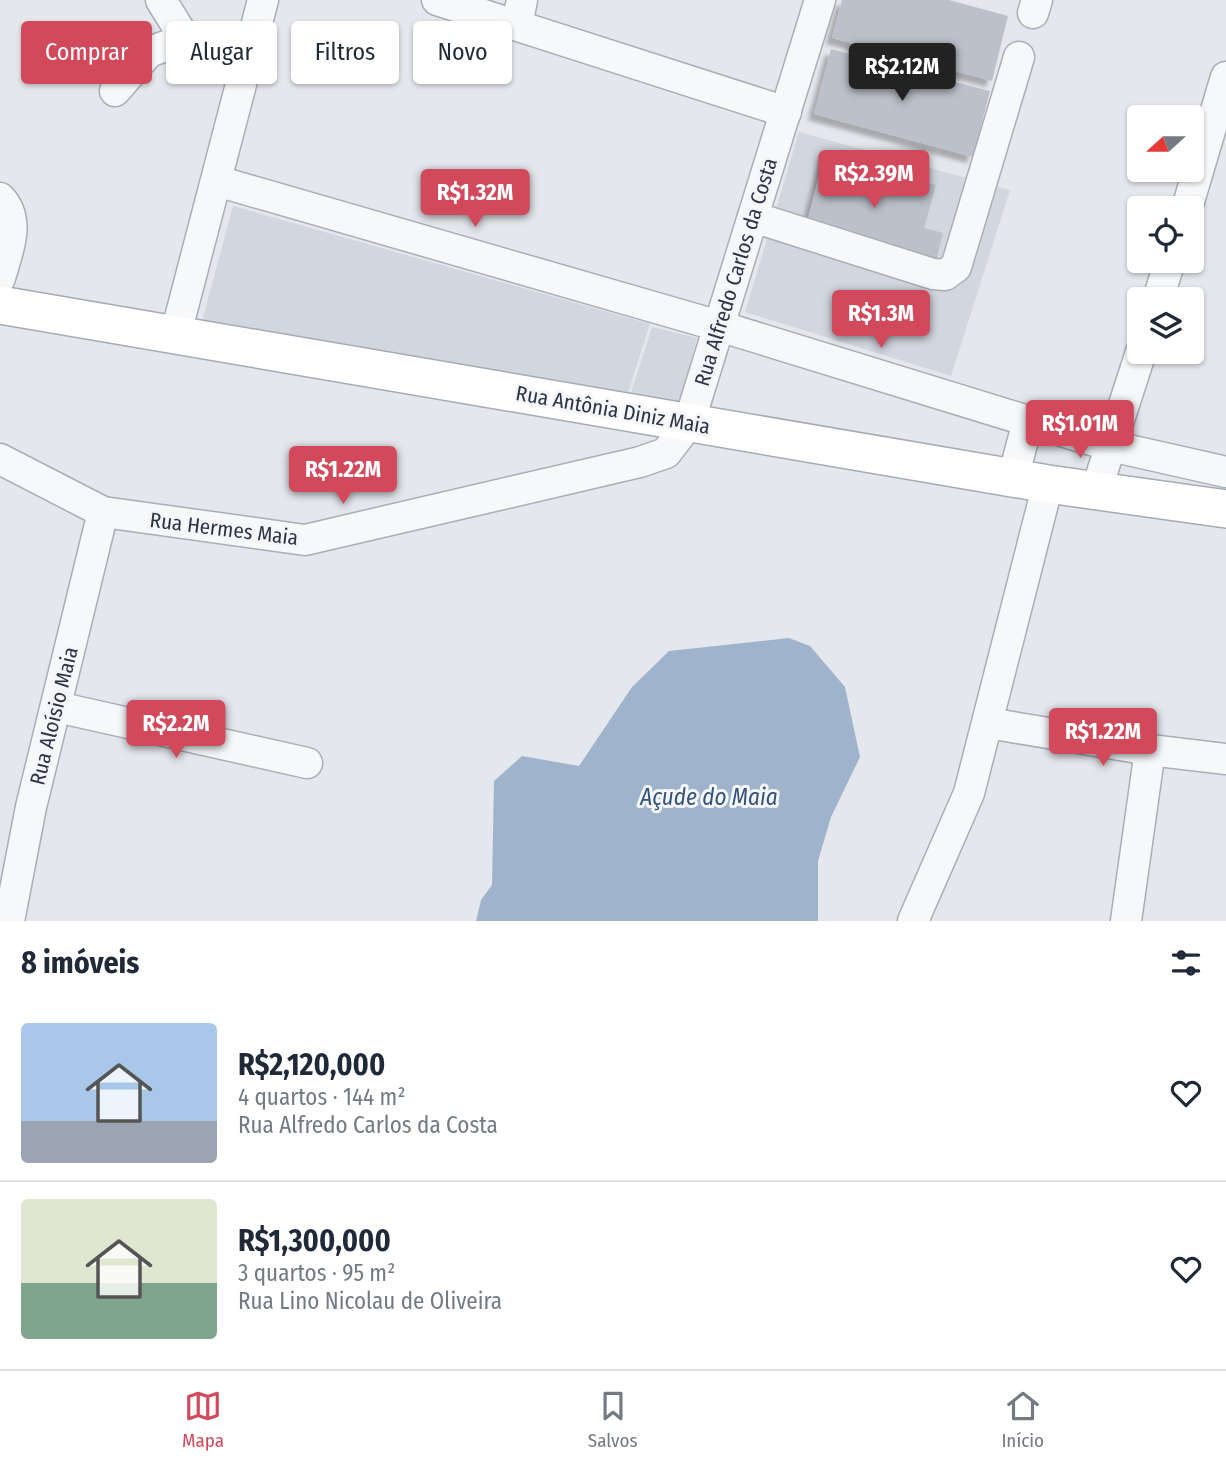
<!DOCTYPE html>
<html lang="pt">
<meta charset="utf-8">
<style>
:root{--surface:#fff;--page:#f2f2f3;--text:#1f2937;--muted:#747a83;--line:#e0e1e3;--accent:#d1495b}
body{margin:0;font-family:"Fira Sans Condensed",sans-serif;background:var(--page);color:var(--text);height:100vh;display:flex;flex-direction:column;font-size:26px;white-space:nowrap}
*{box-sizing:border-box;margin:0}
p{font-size:23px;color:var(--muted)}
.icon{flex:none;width:38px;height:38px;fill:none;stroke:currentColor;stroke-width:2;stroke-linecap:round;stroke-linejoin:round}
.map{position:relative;height:921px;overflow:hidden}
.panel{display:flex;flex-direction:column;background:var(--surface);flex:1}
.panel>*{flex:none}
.hud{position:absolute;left:21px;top:21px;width:700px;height:63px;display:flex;gap:14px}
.needle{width:46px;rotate:249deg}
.controls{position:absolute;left:1127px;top:105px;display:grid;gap:14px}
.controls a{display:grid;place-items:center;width:77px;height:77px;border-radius:7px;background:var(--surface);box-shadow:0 2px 5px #0004;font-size:35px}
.price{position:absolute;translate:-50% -60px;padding:0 16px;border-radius:7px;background:var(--accent);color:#fff;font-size:23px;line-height:46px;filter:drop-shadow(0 2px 4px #0008)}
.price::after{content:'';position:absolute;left:50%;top:42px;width:21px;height:16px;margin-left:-10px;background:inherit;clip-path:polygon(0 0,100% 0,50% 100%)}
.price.active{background:#222;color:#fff}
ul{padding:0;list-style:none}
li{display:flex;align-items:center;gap:21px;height:175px;padding:0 21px}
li+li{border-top:2px solid var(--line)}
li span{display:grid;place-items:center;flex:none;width:196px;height:140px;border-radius:7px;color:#555}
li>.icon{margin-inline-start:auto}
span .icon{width:84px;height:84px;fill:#fffc;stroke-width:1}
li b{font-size:30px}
h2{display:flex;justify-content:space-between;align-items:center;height:84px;padding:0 21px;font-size:30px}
.chip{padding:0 24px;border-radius:7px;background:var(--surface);box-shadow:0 2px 5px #0004;font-size:24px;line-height:63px}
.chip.active{background:var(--accent);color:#fff}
.tabs{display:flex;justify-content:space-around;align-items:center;height:98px;border-top:2px solid var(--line);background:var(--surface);font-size:19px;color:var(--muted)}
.tabs a{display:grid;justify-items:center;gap:4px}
.tabs .active{color:var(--accent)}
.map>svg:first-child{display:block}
.built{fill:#d2d6de}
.water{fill:#9fb4cc}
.building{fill:#bbc0ca;filter:url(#shadow)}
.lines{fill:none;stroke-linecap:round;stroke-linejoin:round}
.minor-casing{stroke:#a9aeb7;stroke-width:33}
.major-casing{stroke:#a3abb8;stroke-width:40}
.minor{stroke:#f7f8fa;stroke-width:30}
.major{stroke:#fff;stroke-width:37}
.labels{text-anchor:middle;stroke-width:6;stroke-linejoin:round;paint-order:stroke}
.street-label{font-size:21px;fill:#2b3445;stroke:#f4f6f9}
.water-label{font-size:23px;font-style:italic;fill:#34527a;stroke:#f4f6f9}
</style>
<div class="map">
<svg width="1226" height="921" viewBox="0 0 1226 921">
<defs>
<filter id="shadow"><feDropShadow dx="-6" dy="6" stdDeviation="2" flood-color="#0004"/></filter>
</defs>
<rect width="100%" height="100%" fill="#e4e7ec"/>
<g class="built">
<path d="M799,132l211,58 -59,186 -206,-64z"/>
<path d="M233,206l417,118 -25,78 -428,-62z"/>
<path d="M652,327l45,11 -20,75 -50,-8z"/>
</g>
<path class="water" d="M789,638l21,8 35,41 15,70 -29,60 -13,44v60h-342l5,-21 11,-15 2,-104 28,-25 57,10 53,-79 37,-36z"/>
<g class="building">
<path d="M842,0h107l59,16 -16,65 -160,-43z"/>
<path d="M831,49l159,42 -17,66 -159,-43z"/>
<path d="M825,153l111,32 -12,43 19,5 -8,33 -130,-36z"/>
</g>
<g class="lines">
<g class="minor-casing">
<g id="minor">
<path d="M161,0l24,39 57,38"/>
<path d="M437,0l349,112"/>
<path d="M1033,13l4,-13"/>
<path d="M517,25l5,-25"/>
<path d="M115,91l34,-39 36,-13"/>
<path d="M217,181l502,145 309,95"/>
<path d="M0,198c22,23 7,54 0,80"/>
<path d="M1187,208l39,-131"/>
<path d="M753,217l180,57 12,1 11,-8 63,-210"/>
<path d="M1158,299l12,-38"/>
<path d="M175,337l88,-337"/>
<path d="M0,459l103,53 202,28 335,-78 26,-9 23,-30 131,-423"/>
<path d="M1013,478l15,-57 83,25 115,26"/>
<path d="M1096,491l45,-139"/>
<path d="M57,707l250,56"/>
<path d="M988,723l162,27 76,9"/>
<path d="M9,921l22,-114 72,-295"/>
<path d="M913,921l56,-128 79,-309"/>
<path d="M1126,921l24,-171"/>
</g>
</g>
<g class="major-casing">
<path id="major" d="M0,305l1048,179 178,25"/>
</g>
<use href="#minor" class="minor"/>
<use href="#major" class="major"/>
</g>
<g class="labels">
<g class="street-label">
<text transform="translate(736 272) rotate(-73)" y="7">Rua Alfredo Carlos da Costa</text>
<text transform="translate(613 410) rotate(10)" y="7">Rua Antônia Diniz Maia</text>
<text transform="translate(224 529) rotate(7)" y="7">Rua Hermes Maia</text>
<text transform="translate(54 716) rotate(-76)" y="7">Rua Aloísio Maia</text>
</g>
<g class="water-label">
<text x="709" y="805">Açude do Maia</text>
</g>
</g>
</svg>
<div class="controls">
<a><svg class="needle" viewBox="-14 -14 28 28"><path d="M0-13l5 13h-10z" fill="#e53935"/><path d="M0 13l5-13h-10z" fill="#747a83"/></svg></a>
<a><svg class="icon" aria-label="locate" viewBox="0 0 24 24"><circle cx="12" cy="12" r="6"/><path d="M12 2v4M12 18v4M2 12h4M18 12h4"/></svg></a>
<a><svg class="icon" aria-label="layers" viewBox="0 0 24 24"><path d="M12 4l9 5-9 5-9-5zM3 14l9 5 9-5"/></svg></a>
</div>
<b class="price active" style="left:902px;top:103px">R$2.12M</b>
<b class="price" style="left:874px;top:210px">R$2.39M</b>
<b class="price" style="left:475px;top:229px">R$1.32M</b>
<b class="price" style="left:881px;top:350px">R$1.3M</b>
<b class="price" style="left:1080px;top:460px">R$1.01M</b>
<b class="price" style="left:343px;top:506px">R$1.22M</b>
<b class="price" style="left:176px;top:760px">R$2.2M</b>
<b class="price" style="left:1103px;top:768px">R$1.22M</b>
<div class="hud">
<a class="chip active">Comprar</a>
<a class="chip">Alugar</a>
<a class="chip">Filtros</a>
<a class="chip">Novo</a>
</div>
</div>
<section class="panel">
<h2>8 imóveis<svg class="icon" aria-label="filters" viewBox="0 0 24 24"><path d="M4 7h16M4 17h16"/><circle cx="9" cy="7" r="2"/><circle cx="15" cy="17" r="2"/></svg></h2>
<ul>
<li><span style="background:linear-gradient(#a9c7e8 70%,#9aa5b1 0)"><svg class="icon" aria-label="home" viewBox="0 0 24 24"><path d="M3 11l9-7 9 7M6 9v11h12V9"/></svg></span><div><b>R$2,120,000</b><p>4 quartos · 144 m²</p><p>Rua Alfredo Carlos da Costa</p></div><svg class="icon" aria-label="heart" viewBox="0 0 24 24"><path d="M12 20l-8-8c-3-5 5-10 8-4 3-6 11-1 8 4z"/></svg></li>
<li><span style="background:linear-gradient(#dfe7d0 60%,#7fa58c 0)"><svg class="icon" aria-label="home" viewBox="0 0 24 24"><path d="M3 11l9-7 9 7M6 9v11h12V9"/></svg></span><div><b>R$1,300,000</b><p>3 quartos · 95 m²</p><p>Rua Lino Nicolau de Oliveira</p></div><svg class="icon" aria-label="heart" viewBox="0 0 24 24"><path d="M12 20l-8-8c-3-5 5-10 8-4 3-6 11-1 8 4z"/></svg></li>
</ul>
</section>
<nav class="tabs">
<a class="active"><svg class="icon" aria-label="map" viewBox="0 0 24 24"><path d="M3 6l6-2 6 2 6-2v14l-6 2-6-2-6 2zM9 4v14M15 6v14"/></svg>Mapa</a>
<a><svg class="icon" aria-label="saved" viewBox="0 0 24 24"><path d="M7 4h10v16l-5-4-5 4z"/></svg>Salvos</a>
<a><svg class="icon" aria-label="home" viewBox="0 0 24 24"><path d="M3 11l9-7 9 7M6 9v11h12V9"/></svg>Início</a>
</nav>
